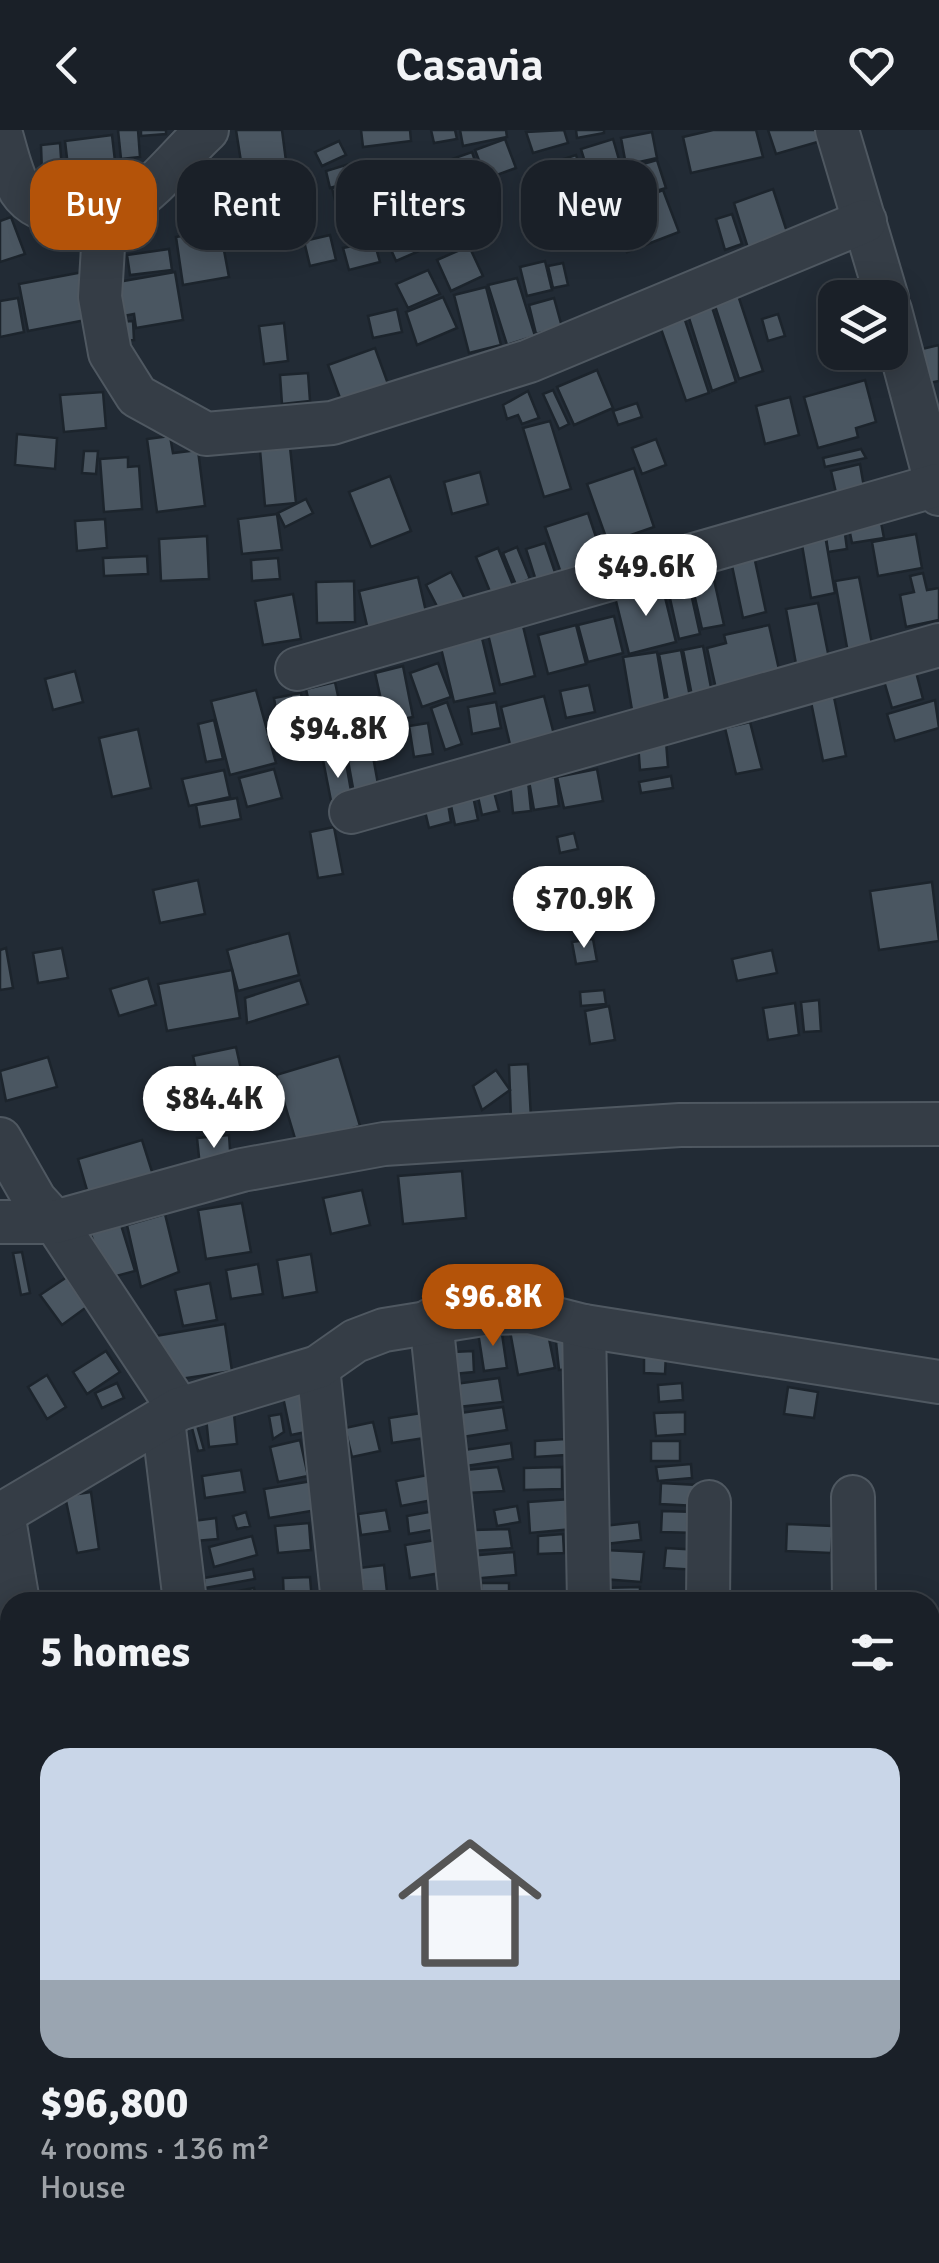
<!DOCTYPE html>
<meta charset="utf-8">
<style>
:root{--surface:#1a2028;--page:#232830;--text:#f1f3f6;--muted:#9fa3a8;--line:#383e45;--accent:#b45309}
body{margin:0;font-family:Signika,sans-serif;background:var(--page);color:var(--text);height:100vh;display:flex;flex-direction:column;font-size:38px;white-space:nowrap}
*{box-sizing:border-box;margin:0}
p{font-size:32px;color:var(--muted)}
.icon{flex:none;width:55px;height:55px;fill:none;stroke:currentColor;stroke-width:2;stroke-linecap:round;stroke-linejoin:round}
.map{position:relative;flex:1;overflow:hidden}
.panel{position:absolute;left:0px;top:1462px;width:940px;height:672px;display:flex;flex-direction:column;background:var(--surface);border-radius:30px 30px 0 0;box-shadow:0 5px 25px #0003,0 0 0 2px var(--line)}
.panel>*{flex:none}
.hud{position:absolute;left:30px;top:30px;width:880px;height:90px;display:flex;gap:20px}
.fabs{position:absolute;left:818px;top:150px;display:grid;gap:20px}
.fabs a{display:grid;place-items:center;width:90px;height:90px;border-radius:20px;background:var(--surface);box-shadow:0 5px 25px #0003,0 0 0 2px var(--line);font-size:50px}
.price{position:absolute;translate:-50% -85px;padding:0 22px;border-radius:35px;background:#fff;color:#222;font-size:32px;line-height:65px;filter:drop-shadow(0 2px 5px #0008)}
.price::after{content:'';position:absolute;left:50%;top:60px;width:30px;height:22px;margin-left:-15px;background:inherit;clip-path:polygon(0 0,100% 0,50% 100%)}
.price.selected{background:var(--accent);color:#fff}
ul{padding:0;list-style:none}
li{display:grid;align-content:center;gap:20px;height:530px;padding:0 40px}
li span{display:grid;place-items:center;height:310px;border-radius:30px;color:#555}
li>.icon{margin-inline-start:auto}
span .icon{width:180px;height:180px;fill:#fffc;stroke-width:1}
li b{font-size:42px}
h2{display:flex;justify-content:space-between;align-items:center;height:120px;padding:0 40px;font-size:42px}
.tag{padding:0 35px;border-radius:30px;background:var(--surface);box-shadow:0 5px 25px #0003,0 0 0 2px var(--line);font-size:35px;line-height:90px}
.tag.selected{background:var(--accent);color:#fff}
header{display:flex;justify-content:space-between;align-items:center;height:130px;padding:0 40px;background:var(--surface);font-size:45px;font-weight:600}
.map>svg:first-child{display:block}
.building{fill:#4a5661;stroke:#1c242c;stroke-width:2.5}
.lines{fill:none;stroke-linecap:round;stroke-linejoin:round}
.minor-casing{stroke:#4f5861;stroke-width:46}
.minor{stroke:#353d46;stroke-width:42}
</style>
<header><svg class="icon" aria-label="back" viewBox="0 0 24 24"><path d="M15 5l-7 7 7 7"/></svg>Casavia<svg class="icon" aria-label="heart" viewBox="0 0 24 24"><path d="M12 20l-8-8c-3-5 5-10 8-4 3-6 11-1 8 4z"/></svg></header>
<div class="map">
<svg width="939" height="2133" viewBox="0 0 939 2133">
<rect width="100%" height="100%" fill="#222b35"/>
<g class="building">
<path d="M118,0h20l2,27 -19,2z"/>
<path d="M141,0h25v4l-25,2z"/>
<path d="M236,0h46l4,31 -44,7z"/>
<path d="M361,0h49l1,11 -48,6z"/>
<path d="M431,0h24l2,9 -23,4z"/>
<path d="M460,0h46l1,7 -44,9z"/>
<path d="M564,0l4,13 -35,10 -7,-21z"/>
<path d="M576,0h28v3l-27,5z"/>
<path d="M713,0h43l7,27 -72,16 -8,-36z"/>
<path d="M768,0h49l4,11 -45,13z"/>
<path d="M652,2l5,26 -31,7 -5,-27z"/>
<path d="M112,5l5,43 -47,6 -5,-43z"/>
<path d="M505,9l11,29 -30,11 -11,-29z"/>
<path d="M613,9l9,31 35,-10 9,28 -67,20 -18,-59z"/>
<path d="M339,11l7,14 -24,11 -7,-14z"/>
<path d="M60,13l2,29 -20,1 -1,-28z"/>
<path d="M472,22l13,38 -8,3 4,12 -35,12 -17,-50z"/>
<path d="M576,25l16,52 -43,13 -17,-51z"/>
<path d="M349,34l5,17 -24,7 -4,-17z"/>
<path d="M272,48l4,30 -36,5 -4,-29z"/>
<path d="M361,51l6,23 -29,8 -6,-24z"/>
<path d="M773,59l15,46 -40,13 -14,-45z"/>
<path d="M663,60l16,42 -52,20 -15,-42z"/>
<path d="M370,80l6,26 -30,7 -6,-26z"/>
<path d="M420,81l15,33 -39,17 -14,-32z"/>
<path d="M732,84l10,30 -17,6 -9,-31z"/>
<path d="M308,86l3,20 -37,7 -5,-20z"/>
<path d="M11,87l14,37 -25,8v-41z"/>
<path d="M220,99l9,48 -46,8 -7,-48z"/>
<path d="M330,105l6,25 -26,6 -6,-25z"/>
<path d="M374,111l6,21 -31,8 -6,-22z"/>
<path d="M469,116l14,30 -32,15 -14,-31z"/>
<path d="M169,119l3,21 -42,5 -3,-20z"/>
<path d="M545,131l7,29 -25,6 -7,-29z"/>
<path d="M563,133l5,22 -15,3 -5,-22z"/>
<path d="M428,140l12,24 -32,14 -12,-24z"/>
<path d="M83,142l8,47 -63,12 -9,-47z"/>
<path d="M175,142l8,48 -47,8 -2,-14 -16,3 -6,-34z"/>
<path d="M517,148l18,58 -28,9 -19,-60z"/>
<path d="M486,157l15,58 -32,8 -15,-58z"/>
<path d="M842,162l2,6h-9l-3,22 -6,-22z"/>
<path d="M738,165l25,76 -24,8 -25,-76z"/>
<path d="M443,167l14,31 -40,17 -11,-33z"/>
<path d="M18,168l6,34 -24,5v-36z"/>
<path d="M554,168l8,29 -26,7 -7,-29z"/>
<path d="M712,177l24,75 -24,9 -24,-76z"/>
<path d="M397,179l5,23 -29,6 -5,-22z"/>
<path d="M778,184l7,22 -17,5 -6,-22z"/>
<path d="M684,187l25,76 -23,8 -26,-75z"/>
<path d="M133,191l1,19 -15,1 -1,-19z"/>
<path d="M284,193l4,38 -24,3 -5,-38z"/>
<path d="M939,215v36l-10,2 -7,-34z"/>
<path d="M375,218l16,44 -47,17 -16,-44z"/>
<path d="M597,240l16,38 -39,17 -17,-38z"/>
<path d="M308,243l2,28 -28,3 -2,-29z"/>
<path d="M865,250l11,42 -20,6 2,9 -40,11 -14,-51z"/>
<path d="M553,260l16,34 -10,5 -16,-35z"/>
<path d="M528,261l11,27 -17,6 -4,-9 -11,4 -4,-14z"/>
<path d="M103,262l3,36 -42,4 -4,-37z"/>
<path d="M790,267l9,38 -34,9 -9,-38z"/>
<path d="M637,273l5,14 -24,8 -5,-14z"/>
<path d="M550,291l21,68 -27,8 -21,-69z"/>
<path d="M17,304l40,4 -2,31 -40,-4z"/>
<path d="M170,306l3,17 25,-3 7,56 -48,6 -10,-73z"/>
<path d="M656,309l10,26 -24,9 -10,-26z"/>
<path d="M290,317l6,56 -31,3 -5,-56z"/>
<path d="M861,319l5,9 -41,9 -2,-9z"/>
<path d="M84,321h14l-2,23 -14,-1z"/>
<path d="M128,327v10l11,-1 3,43 -38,3 -4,-53z"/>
<path d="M860,334l4,23 -28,6 -5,-22z"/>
<path d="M634,338l20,59 -46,16 -21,-59z"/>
<path d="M480,342l8,32 -36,10 -8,-32z"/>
<path d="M390,346l21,55 -40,16 -22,-55z"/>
<path d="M306,369l7,14 -28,14 -7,-14z"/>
<path d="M588,383l16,48 -42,15 -17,-49z"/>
<path d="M277,384l5,36 -40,4 -4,-35z"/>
<path d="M880,387l4,21 -32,5 -4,-20z"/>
<path d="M105,389l2,29 -30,3 -2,-30z"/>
<path d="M844,396l3,23 -19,3 -3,-23z"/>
<path d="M916,404l6,34 -44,8 -6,-34z"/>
<path d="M825,405l10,58 -24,5 -10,-59z"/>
<path d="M207,406l2,43 -48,2 -2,-42z"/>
<path d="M545,413l13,38 -20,6 -12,-38z"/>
<path d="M517,417l13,32 -14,6 -13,-32z"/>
<path d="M498,418l15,37 -22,9 -15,-37z"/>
<path d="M147,426l1,18 -44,2 -1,-18z"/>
<path d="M754,426l12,56 -23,6 -12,-57z"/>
<path d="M278,428l2,21 -28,2 -1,-21z"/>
<path d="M711,436l13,59 -22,4 -13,-58z"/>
<path d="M451,442l15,29 -25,13 -15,-29z"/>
<path d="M923,443l4,17 12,-2v32l-33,7 -6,-32 14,-3 -4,-16z"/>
<path d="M418,447l9,39 -59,14 -9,-39z"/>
<path d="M859,447l14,72 -25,4 -13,-72z"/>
<path d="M354,451l1,41 -38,1 -1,-41z"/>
<path d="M662,455l14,57 -47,12 -14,-57z"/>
<path d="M690,459l10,45 -21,5 -10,-45z"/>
<path d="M293,464l8,45 -38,6 -8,-44z"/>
<path d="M818,473l11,55 -33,6 -10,-55z"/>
<path d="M614,486l9,37 -35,9 -10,-37z"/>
<path d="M576,495l10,39 -38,10 -10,-39z"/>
<path d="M769,495l11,49 -64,15 -9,-41 19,-5 -2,-8z"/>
<path d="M523,496l12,50 -35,9 -12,-51z"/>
<path d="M482,508l13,55 -41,9 -13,-54z"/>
<path d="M703,516l10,52 -20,3 -10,-51z"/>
<path d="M681,520l10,52 -22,4 -10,-52z"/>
<path d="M657,522l9,53 -34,5 -9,-53z"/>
<path d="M438,533l13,34 -29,10 -12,-34z"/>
<path d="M403,536l10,51 -27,5 -11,-49z"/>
<path d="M75,541l8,31 -30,8 -8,-31z"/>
<path d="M916,542l7,27 -31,9 -8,-27z"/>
<path d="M335,552l14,65 -29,7 -14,-65z"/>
<path d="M589,555l6,27 -29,6 -6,-27z"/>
<path d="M256,560l20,73 -46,12 -19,-74z"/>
<path d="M301,563l7,45 -27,4 -7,-44z"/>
<path d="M544,566l13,50 -44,11 -12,-50z"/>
<path d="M834,567l12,59 -23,5 -12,-59z"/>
<path d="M935,570l4,28 -44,13 -8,-27z"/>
<path d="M447,572l15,42 -17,6 -14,-42z"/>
<path d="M496,572l5,26 -29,6 -4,-27z"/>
<path d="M214,590l9,39 -17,3 -8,-38z"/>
<path d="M750,592l12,47 -26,5 -11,-46z"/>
<path d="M428,593l5,31 -19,3 -5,-31z"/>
<path d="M138,599l13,59 -39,9 -13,-59z"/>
<path d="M666,611l2,26 -28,3 -2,-27z"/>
<path d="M372,621l8,44 -25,4 -8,-44z"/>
<path d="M345,627l8,45 -21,4 -9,-46z"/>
<path d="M274,639l8,29 -35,9 -8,-29z"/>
<path d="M597,639l6,32 -39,7 -7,-31z"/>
<path d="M224,640l6,27 -41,9 -7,-27z"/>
<path d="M671,646l2,12 -32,5 -2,-11z"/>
<path d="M555,647l4,29 -25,4 -5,-29z"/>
<path d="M528,651l3,30 -18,2 -3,-30z"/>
<path d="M493,658l6,23 -17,4 -5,-23z"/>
<path d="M473,666l5,24 -23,5 -5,-24z"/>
<path d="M237,668l4,21 -41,8 -4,-22z"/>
<path d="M447,668l4,24 -22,6 -6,-25z"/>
<path d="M334,697l9,47 -25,4 -8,-46z"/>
<path d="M574,703l4,16 -18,4 -3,-16z"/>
<path d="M585,739l5,28 -18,3 -5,-28z"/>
<path d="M198,750l7,34 -45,9 -7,-33z"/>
<path d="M932,752l7,59 -60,9 -9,-59z"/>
<path d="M289,803l10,42 -61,16 -11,-41z"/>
<path d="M593,809l4,22 -21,3 -4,-22z"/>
<path d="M6,818l7,40 -13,2v-40z"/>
<path d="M62,818l6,30 -30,5 -5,-30z"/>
<path d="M772,820l5,23 -40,8 -5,-22z"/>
<path d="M232,840l8,48 -73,13 -9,-47z"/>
<path d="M148,848l8,27 -37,11 -9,-27z"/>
<path d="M300,850l8,24 -61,19 -2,-25z"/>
<path d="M604,860l2,14 -25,2 -1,-14z"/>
<path d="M819,870l2,31 -17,1 -3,-30z"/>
<path d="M795,873l4,32 -31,5 -5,-32z"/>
<path d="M609,876l6,34 -25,4 -5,-33z"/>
<path d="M236,917l6,27 -43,9 -6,-27z"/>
<path d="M339,926l21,70 -63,19 -21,-70z"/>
<path d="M48,927l9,30 -51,14 -6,-30z"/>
<path d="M528,934l3,54 -20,2 -2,-55z"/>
<path d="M496,940l14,20 -28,20 -9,-24z"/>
<path d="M229,1005l2,29 -31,3 -3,-29z"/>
<path d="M142,1010l12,38 -65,19 -11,-38z"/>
<path d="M462,1041l4,47 -63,6 -5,-48z"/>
<path d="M362,1060l8,35 -39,9 -8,-36z"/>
<path d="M242,1073l9,49 -45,7 -8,-49z"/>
<path d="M165,1084l14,58 -38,15 -14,-62z"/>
<path d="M121,1095l14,46 -30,8 -14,-45z"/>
<path d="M22,1122l8,41 -9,2 -8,-42z"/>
<path d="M311,1124l6,38 -34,6 -6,-38z"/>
<path d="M258,1134l5,30 -32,5 -5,-29z"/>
<path d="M67,1147l21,29 -26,19 -22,-30z"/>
<path d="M210,1153l7,37 -34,6 -8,-36z"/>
<path d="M225,1194l7,47 -58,9 -24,-43z"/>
<path d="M546,1194l9,44 -37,7 -8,-44z"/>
<path d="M501,1197l6,41 -23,3 -6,-39z"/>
<path d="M571,1211l3,28 -15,1 -3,-28z"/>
<path d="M106,1221l14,21 -33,22 -14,-22z"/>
<path d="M473,1221l1,21 -21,2 -1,-22z"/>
<path d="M644,1223l22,1 -1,20 -21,-1z"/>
<path d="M47,1245l19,32 -19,12 -19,-32z"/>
<path d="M499,1248l4,24 -45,5 -3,-23z"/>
<path d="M117,1253l7,15 -22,10 -7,-15z"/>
<path d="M682,1253l1,17 -24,2 -1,-17z"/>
<path d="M788,1257l30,5 -4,26 -30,-4z"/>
<path d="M314,1261l7,38 -30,6 -8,-38z"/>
<path d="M233,1274l4,40 -28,3 -4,-40z"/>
<path d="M503,1277l4,23 -51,8 -3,-24z"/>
<path d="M428,1282l3,25 -39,6 -3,-25z"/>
<path d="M685,1282v22l-29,2 -2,-23z"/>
<path d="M281,1284l3,18 -11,7 -4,-23z"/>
<path d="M196,1292l8,28 -6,1 -7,-27z"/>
<path d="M373,1292l7,29 -28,6 -7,-29z"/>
<path d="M565,1309l1,16 -31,2v-16z"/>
<path d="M300,1310l8,36 -30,6 -8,-35z"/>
<rect x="651" y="1311" width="29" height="20"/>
<path d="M511,1313l2,16 -47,7 -2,-16z"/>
<path d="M691,1334l1,14 -34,3 -2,-14z"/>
<path d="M498,1337l6,24 -37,2 -2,-23z"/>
<path d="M562,1337v22l-38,1v-22z"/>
<path d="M241,1340l4,22 -40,6 -3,-22z"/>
<path d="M433,1344l5,25 -37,7 -5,-25z"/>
<path d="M318,1350l5,29 -54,9 -5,-29z"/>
<path d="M661,1353l37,2 -1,21 -37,-2z"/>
<path d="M91,1362l8,57 -22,4 -12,-57z"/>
<path d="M571,1369l2,30 -43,4 -2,-31z"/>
<path d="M517,1376l3,16 -23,4 -3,-16z"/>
<path d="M386,1380l4,21 -29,4 -3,-21z"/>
<path d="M440,1380l3,18 -34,6 -2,-18z"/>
<path d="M662,1381l36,1v21l-37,-1z"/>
<path d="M246,1382l4,14 -13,3 -4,-13z"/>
<path d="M216,1388l2,21 -23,2 -2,-20z"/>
<path d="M639,1392l2,18 -36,4 -2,-18z"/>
<path d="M309,1393l2,27 -33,3 -3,-27z"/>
<path d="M787,1394l46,2 -2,27 -45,-2z"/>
<path d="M509,1399l3,19 -39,3v-21z"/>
<path d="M563,1404l1,19 -26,1v-18z"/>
<path d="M252,1406l5,19 -43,12 -5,-20z"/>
<path d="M448,1408l5,33 -43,7 -5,-33z"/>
<path d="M666,1418l35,2 -2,20 -35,-2z"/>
<path d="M605,1420l39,2 -3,30 -38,-3z"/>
<path d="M514,1422l2,23 -45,4 -2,-23z"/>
<path d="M384,1435l4,36 -25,1 -4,-34z"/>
<path d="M253,1439l2,10 -50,9 -1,-10z"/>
<path d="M310,1447l2,25h-28l-1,-24z"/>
<path d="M481,1453h28v16l-28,1z"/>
<path d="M640,1457v15h-39v-14z"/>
<path d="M254,1458l3,14h-21l-3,-10z"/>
<path d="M939,1524v29l-9,1v-29z"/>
<path d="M7,1532l3,21 -10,1v-21z"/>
<path d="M8,1573l2,12 -10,2v-12z"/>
<path d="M10,1592v17l-10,1v-17z"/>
<path d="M939,1605v35l-6,1 -3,-35z"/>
<path d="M10,1614v11l-10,1v-10z"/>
<path d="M10,1636v21l-10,2v-22z"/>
<path d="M10,1685v21l-10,1v-21z"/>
<path d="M930,1949l4,32 -4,1z"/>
<path d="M939,2007v21l-9,1v-21z"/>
<path d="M937,2045l2,32 -9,1v-32z"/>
<path d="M0,2095h2l3,30h-5z"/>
<path d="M939,2112v21h-26l-1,-8h18v-12z"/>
<path d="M86,2125l1,8h-19l-1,-6z"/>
<rect x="141" y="2125" width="23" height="8"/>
<path d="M439,2125h45l1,8h-44z"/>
<rect x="509" y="2125" width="36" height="8"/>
<path d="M558,2125h36l1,5 -36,3z"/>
<path d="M635,2125h37l1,8h-47l-1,-7z"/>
</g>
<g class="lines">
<g class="minor-casing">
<g id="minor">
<path d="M837,0l50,168"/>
<path d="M0,1c6,19 10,41 20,59 20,31 78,32 107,15 29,-17 55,-52 80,-75"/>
<path d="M105,84l-5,83 10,56 27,43 69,38 126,-11 197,-62 336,-140"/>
<path d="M890,180l49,184"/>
<path d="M297,539l640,-184"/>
<path d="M351,682l588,-167"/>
<path d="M0,1009l35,61 20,22 124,187"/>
<path d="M0,1092h55l187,-52 142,-26 296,-19 259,-1"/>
<path d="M431,1190l30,282"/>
<path d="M584,1196l5,276"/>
<path d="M318,1237l25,235"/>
<path d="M163,1290l22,182"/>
<path d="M853,1367l1,105"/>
<path d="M3,1383l15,89"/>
<path d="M0,1385l179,-106 139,-42 37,-26 29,-11 105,-17 40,-1 55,14 355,56"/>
<path d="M708,1472l1,-100"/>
<path d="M930,1579l9,1"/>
<path d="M930,1898h9"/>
<path d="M245,2125v8"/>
<path d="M374,2125v8"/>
<path d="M492,2125v8"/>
<path d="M608,2125l1,8"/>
<path d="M739,2125v8"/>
<path d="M887,2125l1,8"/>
</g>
</g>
<use href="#minor" class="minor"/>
</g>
</svg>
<div class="fabs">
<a><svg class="icon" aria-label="layers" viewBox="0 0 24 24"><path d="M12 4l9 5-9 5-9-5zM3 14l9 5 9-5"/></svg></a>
</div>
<b class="price" style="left:646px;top:489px">$49.6K</b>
<b class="price" style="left:338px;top:651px">$94.8K</b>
<b class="price" style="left:584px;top:821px">$70.9K</b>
<b class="price" style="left:214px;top:1021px">$84.4K</b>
<b class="price selected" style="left:493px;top:1219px">$96.8K</b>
<div class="hud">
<a class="tag selected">Buy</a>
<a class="tag">Rent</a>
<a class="tag">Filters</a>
<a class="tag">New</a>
</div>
<section class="panel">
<h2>5 homes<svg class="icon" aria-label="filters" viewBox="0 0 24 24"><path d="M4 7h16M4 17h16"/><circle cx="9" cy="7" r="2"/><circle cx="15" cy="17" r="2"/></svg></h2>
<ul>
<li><span style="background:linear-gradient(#c9d6e8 75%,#9aa5b1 0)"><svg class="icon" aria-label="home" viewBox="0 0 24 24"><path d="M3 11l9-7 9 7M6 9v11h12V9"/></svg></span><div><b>$96,800</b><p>4 rooms · 136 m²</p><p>House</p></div></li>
</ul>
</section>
</div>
